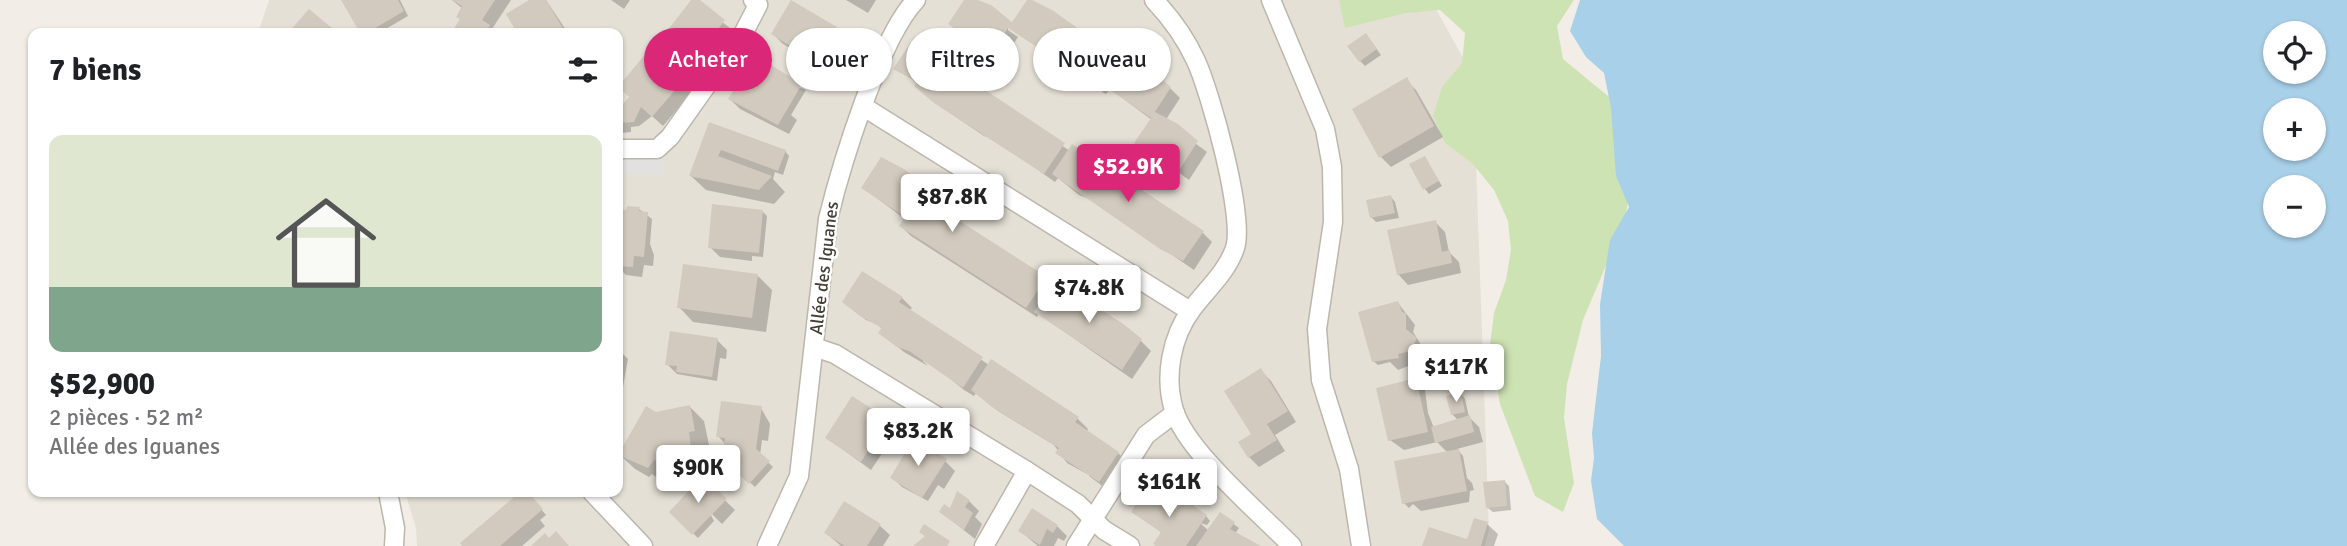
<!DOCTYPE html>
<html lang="fr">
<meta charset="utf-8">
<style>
:root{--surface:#fff;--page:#f2f2f2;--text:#202124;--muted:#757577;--accent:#db2777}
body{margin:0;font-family:Signika,sans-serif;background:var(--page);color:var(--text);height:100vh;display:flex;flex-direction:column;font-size:26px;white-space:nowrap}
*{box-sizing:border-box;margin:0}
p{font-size:23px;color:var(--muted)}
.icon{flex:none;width:38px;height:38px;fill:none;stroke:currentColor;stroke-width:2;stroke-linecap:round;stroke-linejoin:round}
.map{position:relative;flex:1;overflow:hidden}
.drawer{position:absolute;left:28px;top:28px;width:595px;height:469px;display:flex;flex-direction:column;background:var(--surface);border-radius:14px;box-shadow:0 2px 5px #0004}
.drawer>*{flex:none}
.top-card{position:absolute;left:644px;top:28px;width:665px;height:63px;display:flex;gap:14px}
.buttons{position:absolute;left:2263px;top:21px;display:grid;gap:14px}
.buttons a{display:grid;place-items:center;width:63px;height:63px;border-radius:50%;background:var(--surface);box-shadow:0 2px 5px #0004;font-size:35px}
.price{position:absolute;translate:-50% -60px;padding:0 16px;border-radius:7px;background:#fff;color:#222;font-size:23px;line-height:46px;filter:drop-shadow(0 2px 4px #0008)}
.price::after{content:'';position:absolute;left:50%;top:42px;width:21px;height:16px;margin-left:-10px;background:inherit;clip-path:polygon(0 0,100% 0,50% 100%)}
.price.selected{background:var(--accent);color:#fff}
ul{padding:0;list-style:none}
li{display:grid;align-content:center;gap:14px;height:371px;padding:0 21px}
li span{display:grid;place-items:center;height:217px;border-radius:14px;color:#555}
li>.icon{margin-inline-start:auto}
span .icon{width:126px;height:126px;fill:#fffc;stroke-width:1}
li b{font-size:30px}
h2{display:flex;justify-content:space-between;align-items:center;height:84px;padding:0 21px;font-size:30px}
.chip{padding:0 24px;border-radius:32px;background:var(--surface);box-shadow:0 2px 5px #0004;font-size:24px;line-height:63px}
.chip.selected{background:var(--accent);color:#fff}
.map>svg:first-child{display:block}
.residential{fill:#e5e0d6}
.green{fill:#cee3b3}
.parking{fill:#e3e1df}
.water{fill:#a9d0e9;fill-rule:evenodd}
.shadow{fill:#0003}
.building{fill:#d2cabe}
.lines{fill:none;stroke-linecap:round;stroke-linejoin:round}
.minor-casing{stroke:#bcb6ab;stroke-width:21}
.minor{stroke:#fff;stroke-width:18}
.labels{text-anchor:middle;stroke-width:5;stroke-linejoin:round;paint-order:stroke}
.street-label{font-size:18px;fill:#443f37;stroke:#fff}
</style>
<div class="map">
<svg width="2347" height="546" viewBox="0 0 2347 546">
<rect width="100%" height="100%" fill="#f2eee7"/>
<path class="residential" d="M269,0h1162l42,76 16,454 -4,16h-1068l-1,-18 -11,-36h213v-459h-360z"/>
<path class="green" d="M1339,0h235l-17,26 6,33 51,42 16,89 -6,33 -41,97 -16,64 -3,34 10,65 -11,29 -28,-16 -35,-92 -10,-59 4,-32 12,-33 5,-30 -3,-29 -14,-31 -22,-27 -27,-20 -12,-27 9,-29 20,-24 3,-30 -25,-23 -34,3 -61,15z"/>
<path class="parking" d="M618,156l45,1v18l-45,-1z"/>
<path class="water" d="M1580,0h767v546h-723l-27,-27 -6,-38 3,-23 -2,-25 9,-77 -1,-52 10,-64 19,-33 -13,-31 -5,-68 -7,-35 -18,-16 -16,-26zM2275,33h39v39h-39zM2275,110h39v39h-39zM2275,187h39v39h-39z"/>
<g class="shadow">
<path d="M346,0h54l8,16 -29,17h-17z"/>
<path d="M452,0h59l-19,29 4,4h-37l-3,-3 6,-10 1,-11z"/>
<path d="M533,0h13l22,33h-49l-11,-18z"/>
<path d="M611,0h19l-6,9z"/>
<path d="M693,0l41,31 -9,11 -6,-4 -19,24 -34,-27z"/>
<path d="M846,0h30l-8,13z"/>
<path d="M966,0h9l37,25 17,-25 95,66 46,22 10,10 -15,23 42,31 -18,28 -53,-38 16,-22 -42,-31 -4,5 -4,-2 2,-3 -96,-63v4l10,7 -16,25 -42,-28 -10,-10z"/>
<path d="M836,28l10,10 -19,32 -44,-26 -10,-10z"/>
<path d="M1370,40l11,15 -16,11 -5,-5z"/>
<path d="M936,52l10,10 -2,3 126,86 132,81 10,10 -18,28 -102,-70 -13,-5 -21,-17 -3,4 -61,-43 -10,-3 -43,-29 -25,-21 1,-2 -5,-5 -17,-10z"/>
<path d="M648,55l43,38 -28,33 -11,-10 -13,10 -8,1v5l-9,1 -4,-4v-24l6,1 7,-8z"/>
<path d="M1406,80l10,10 27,47 -52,30 -10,-10z"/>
<path d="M799,87l7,3 -15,25 6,5 -8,14 -49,-25 -10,-10 22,-10z"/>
<path d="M710,124l75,27 4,5 -6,19 -8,-3 -2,7 12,13 -11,12 -68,-14 -15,-14z"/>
<path d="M1425,158l17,28 -13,8 -4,-5z"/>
<path d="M924,187l10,10 -4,7 211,137 10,10 -19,28 -93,-65 -2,3 -126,-81 -10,-10 4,-7 -42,-31z"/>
<path d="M1391,197l4,5 4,16 -23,4 -5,-5z"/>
<path d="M639,209l13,10 -2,25 4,11 -1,11 -9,-1 -2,12 -16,-2 -8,-8v-56z"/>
<path d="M762,211l5,5 -4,41 -11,-1v5l-32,-4 -10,-10z"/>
<path d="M1435,222l10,10 4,20 10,10 2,11 -53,12 -10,-11z"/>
<path d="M758,276l14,14 -6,42 -73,-10 -14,-15z"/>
<path d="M902,298l10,10 -3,3 80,54 3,-3 86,57 10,10 -2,3 32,21 10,10 -19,28 -20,-15 5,-7 -7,5 -20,-11 -13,-18 -56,-34 -22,-18 -2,3 -10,-6 -39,-32 -2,3 5,5 -24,-14 -23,-19 2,-3 -6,-6 -11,-4 -22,-18z"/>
<path d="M1398,303l17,22 -2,7 7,11 -1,7 5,5 -3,6 -23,9 -8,-8 -12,3 -5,-4z"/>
<path d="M717,340l10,10 -1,9 -6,-1 -3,23 -40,-7 -10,-10z"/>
<path d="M618,349l10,10 -10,56z"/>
<path d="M1261,371l10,10 25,41 -21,13 10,16 -26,16 -10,-10z"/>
<path d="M1415,380l10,10 3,23 6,15 24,-8 -6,-6 9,-20 4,5 4,18 10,10 4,15 -26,7 6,7 4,22 5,5 2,7 -4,1 -1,11 -48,9 -8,-7 -4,4 -5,-5 44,-50 -11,-11 -33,8 -14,-10z"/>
<path d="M690,407l14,14 5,24 -7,2 4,23 -34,6 -3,-3 -6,9 -11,-8 -3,3 -14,-8 -15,-14 36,-42z"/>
<path d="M761,408l9,16 -2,17 -6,-1 -2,15 13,12 -18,20 -18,-16 -9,-24 -10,-11z"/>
<path d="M887,421l10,10 -26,39 -44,-32z"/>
<path d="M945,461l10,10 -11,18 -6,-4 -10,16 -26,-14 -10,-10z"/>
<path d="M703,479l32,31 -13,14 -13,-13 5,10 -16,17 -27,-26z"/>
<path d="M1504,481l5,5 2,24 -18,2 -5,-4z"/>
<path d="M522,492h4l20,23 -6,5 5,6 -23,20h-57l-3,-3z"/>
<path d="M1163,498l4,5 -3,4 42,9 4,5 -3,4 -7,-2 9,8 11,-17 19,14 -5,7 24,11h-101l5,-13 -29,-22z"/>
<path d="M969,501l10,10 -4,6 7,7 -7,15 -34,-27z"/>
<path d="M1475,520l12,4 11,10 -4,12h-70l44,-5z"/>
<path d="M879,525l11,10 -7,11h-42l-15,-13z"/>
<path d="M1057,526l10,10 -3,5 -6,-3 -4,8h-16l-18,-15z"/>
</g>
<g class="building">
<path d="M341,0h57l6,11 -37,22h-7z"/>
<path d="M452,0h43l-13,20 8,5 -5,8h-27l-5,-3 7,-11 -4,-2 6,-11z"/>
<path d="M529,0h17l19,32 -48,1 -11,-19z"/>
<path d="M691,0h9l25,20 -30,39 -31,-24z"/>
<path d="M791,0l46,27 -21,35 -45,-28z"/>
<path d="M964,0h14l13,5 21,17 15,-22h5l20,10 64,45 -21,31 -87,-58 -17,25 -43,-29z"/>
<path d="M309,9l29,24h-50z"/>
<path d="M1366,33l11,16 -18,13 -12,-16z"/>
<path d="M915,36l22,15 -3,5 131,87 -21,31 -110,-71 -20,-17 3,-4 -24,-13z"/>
<path d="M647,52l35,30 -30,35 -11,-10 -7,15 -16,1v-21l5,2 6,-7 -11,-10z"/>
<path d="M1128,58l23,12 20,17 -16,25 23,12 20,17 -20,31 -44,-29 17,-25 -44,-30z"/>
<path d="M766,62l36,22 -24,41 -50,-26 12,-19 11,7z"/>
<path d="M1407,77l27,49 -55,32 -27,-49z"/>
<path d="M709,122l77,28 -8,21 -57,-21 -3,6 54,20 -13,14 -70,-14z"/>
<path d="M1072,144l132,87 -21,30 -23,-12 -108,-75z"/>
<path d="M1425,156l14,25 -16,9 -14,-26z"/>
<path d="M881,157l23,12 21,17 -6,9 128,82 -21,31 -127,-82 6,-9 -44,-29z"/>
<path d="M1391,195l4,18 -25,5 -4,-18z"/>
<path d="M712,204l51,6 -4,43 -51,-5z"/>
<path d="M627,206l13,1 -1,4 9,1 -4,45 -10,-1 -1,11 -15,-1v-57l8,1z"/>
<path d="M1436,220l6,32 8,-2 2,13 -55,12 -10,-45z"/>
<path d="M683,264l75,10 -6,44 -75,-10z"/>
<path d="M862,271l41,26 -4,5 84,55 -20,31 -54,-37 -12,-4 -19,-14 4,-5 -22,-12 -18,-14z"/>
<path d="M1055,281l67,42 20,16 -20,31 -88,-58z"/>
<path d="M1398,301l4,11 4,1v16l11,9 -6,13 -13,3 1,4 -27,4 -14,-50z"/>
<path d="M670,331l48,7 -6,39 -36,-5 1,-6 -12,-1z"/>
<path d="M991,359l88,58 -4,5 44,30 -20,30 -44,-29 4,-5 -67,-41 -21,-17z"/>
<path d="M1261,368l27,43 -21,13 10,16 -29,18 -10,-16 13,-8 -27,-43z"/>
<path d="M1416,378l12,54 -40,9 -12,-53z"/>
<path d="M1461,392l4,20 -14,3 -5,-19z"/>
<path d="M852,396l36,23 -27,43 -36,-24z"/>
<path d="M721,401l41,5 -6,43 14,12 -21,23 -27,-25 3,-21 -9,-1z"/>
<path d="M690,405l5,26 -6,1 3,24 -36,7 -1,-4 -7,9 -30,-13 28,-49 10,6z"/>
<path d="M1470,415l4,17 -39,11 -4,-16z"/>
<path d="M913,439l34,20 -25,39 -32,-20z"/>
<path d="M1459,449l8,42 -65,13 -8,-43z"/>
<path d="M703,476l24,23 -35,36 -23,-23z"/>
<path d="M1505,480l2,26 -21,2 -3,-26z"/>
<path d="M1148,486l16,11 -4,5 7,5 2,-2 7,5 8,-11 23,16 -21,31h-30l-3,-2 8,-12 -30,-20z"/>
<path d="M957,491l13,9 -5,7 8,6 -9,17 -25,-18 5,-8 6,4z"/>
<path d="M520,492h8l15,17 -43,37h-38l-2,-3z"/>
<path d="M844,501l37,23 -14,22h-22l-21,-13z"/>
<path d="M1032,508l26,17 -5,8 -6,-4 -7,16 -22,-14z"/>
<path d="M1220,512l15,10 -5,7 31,17h-65z"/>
<path d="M1474,518l14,4 -7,24h-59l7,-19 38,12z"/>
<path d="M924,524l26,17 -3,5h-34l12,-10 -6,-4z"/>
<path d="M556,531l13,15h-38l14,-13 4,5z"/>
</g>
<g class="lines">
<g class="minor-casing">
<g id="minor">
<path d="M1154,0c17,18 32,39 42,61 15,33 49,156 39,187 -8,24 -29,42 -43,61 -21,28 -28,68 -18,101 12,41 87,104 118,136"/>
<path d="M1271,0l54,129 7,38 1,55 -16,107 4,51 28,89 12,77"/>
<path d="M864,107l326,204"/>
<path d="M618,149h39l13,-12 73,-103 15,-29 -5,-5"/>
<path d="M814,347l21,7 192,117 51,33 26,26 26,16"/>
<path d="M388,492l7,36 -1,18"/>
<path d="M592,492l51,54"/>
<path d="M767,546l32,-70 29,-257c13,-53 52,-182 88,-219"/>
<path d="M984,546l43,-75"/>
<path d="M1076,546l70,-111 29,-22"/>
</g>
</g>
<use href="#minor" class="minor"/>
</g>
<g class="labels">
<g class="street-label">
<text transform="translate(824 268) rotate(-83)" y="6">Allée des Iguanes</text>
</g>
</g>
</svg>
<div class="buttons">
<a><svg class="icon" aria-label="locate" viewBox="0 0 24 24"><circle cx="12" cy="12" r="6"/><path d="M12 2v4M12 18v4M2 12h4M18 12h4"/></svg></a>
<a>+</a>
<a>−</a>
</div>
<b class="price selected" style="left:1128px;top:204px">$52.9K</b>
<b class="price" style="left:952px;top:234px">$87.8K</b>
<b class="price" style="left:1089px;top:325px">$74.8K</b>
<b class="price" style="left:1456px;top:404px">$117K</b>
<b class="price" style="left:918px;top:468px">$83.2K</b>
<b class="price" style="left:698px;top:505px">$90K</b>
<b class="price" style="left:1169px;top:519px">$161K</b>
<div class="top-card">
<a class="chip selected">Acheter</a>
<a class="chip">Louer</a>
<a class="chip">Filtres</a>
<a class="chip">Nouveau</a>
</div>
<section class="drawer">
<h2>7 biens<svg class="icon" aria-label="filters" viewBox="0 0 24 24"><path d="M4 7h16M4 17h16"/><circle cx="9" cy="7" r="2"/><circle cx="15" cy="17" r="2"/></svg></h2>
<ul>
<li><span style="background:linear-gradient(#dfe7d0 70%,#7fa58c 0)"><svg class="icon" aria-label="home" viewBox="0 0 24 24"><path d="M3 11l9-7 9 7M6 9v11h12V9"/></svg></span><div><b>$52,900</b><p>2 pièces · 52 m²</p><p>Allée des Iguanes</p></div></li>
</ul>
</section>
</div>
